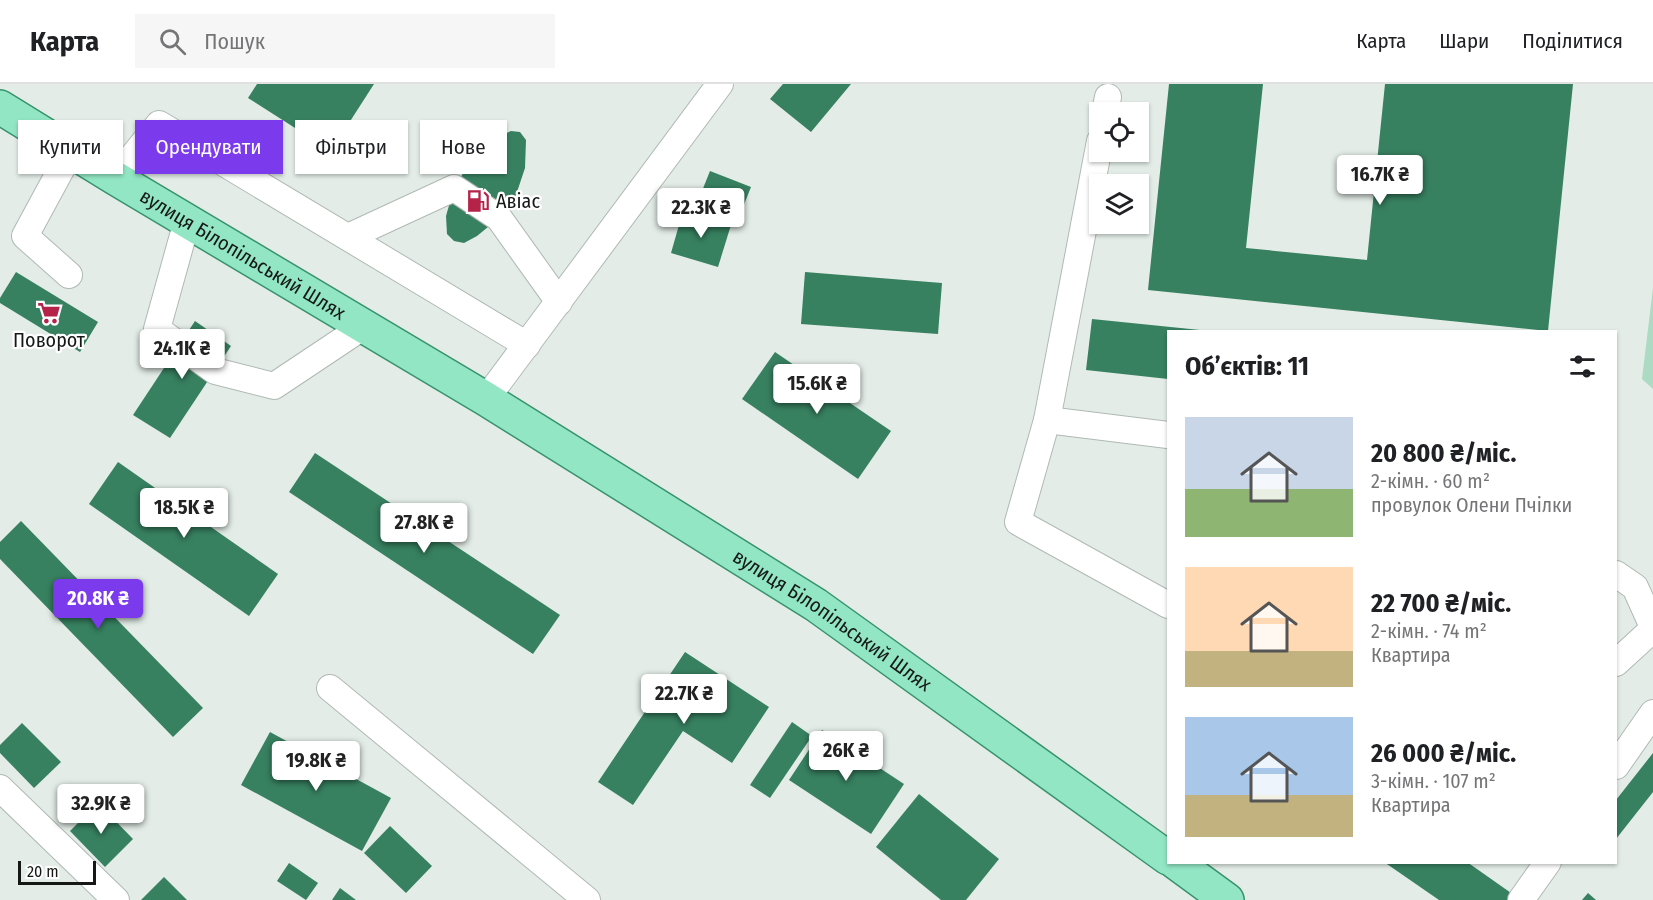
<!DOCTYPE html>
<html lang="uk">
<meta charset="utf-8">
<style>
:root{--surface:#fff;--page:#f6f6f6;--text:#202124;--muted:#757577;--line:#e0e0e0;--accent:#7c3aed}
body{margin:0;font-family:"Fira Sans Condensed",sans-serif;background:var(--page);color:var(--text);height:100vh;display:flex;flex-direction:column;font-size:22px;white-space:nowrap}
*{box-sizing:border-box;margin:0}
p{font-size:20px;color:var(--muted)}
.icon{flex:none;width:33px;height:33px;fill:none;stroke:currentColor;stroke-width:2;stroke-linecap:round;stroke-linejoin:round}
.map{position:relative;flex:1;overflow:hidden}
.drawer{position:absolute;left:1167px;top:246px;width:450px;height:534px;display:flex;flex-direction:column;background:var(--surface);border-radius:0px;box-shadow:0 2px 4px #0004}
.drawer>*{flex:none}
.hud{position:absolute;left:18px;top:36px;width:570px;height:54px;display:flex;gap:12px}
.tools{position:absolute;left:1089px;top:18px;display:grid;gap:12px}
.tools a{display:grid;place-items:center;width:60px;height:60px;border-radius:0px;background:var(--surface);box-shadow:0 2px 4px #0004;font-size:30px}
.scale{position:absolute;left:18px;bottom:15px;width:78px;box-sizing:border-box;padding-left:6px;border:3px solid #151817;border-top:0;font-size:16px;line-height:21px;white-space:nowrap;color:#151817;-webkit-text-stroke:4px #fff;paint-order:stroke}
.price{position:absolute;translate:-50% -51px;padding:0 14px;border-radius:6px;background:#fff;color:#222;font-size:20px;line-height:39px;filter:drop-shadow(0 2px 3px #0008)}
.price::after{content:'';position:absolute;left:50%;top:36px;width:18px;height:14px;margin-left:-9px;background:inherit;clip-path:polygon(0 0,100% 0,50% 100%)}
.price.current{background:var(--accent);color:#fff}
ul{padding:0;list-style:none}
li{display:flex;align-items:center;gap:18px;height:150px;padding:0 18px}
li span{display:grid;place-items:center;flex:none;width:168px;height:120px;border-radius:0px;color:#555}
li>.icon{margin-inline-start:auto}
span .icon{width:72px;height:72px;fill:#fffc;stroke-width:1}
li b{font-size:26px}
h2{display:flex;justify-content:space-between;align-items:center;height:72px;padding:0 18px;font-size:26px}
.chip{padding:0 21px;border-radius:0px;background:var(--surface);box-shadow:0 2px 4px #0004;font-size:21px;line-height:54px}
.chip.current{background:var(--accent);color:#fff}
header{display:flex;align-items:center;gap:36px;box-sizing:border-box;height:84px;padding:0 30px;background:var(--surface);border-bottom:2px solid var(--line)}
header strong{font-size:28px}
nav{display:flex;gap:33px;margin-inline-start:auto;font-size:21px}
.search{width:420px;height:54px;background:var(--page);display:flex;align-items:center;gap:15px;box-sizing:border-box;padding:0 21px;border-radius:0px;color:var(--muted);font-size:22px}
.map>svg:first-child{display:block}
.green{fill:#acdac2}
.building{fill:#378060}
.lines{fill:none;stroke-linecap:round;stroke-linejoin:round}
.minor-casing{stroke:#b0b9b4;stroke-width:28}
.major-casing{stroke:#37936d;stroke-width:36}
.minor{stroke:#fff;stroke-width:26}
.major{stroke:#92e6c4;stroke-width:33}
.labels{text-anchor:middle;stroke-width:4.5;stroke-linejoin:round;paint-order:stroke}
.poi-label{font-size:20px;fill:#151817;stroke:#fff;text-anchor:start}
.street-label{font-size:20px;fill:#151817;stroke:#fff}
</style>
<header>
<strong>Карта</strong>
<div class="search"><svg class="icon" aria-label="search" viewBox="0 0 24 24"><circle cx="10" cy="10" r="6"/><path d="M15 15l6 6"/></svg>Пошук</div>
<nav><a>Карта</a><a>Шари</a><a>Поділитися</a></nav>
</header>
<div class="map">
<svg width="1653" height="816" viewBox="0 0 1653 816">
<rect width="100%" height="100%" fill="#e3ece7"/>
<path class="green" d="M1653,204v101l-11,-10z"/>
<g class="building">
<path d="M257,0h117l-43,67 -83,-53z"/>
<path d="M783,0h68l-40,48 -41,-33z"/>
<path d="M1169,0h94l-17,164 121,12 18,-176h188l-25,247 -400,-41z"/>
<path d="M511,47l9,1 6,8 -1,28 -9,27 -17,23 -22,18 -13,7 -10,-2 -7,-7 -1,-18 8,-28 16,-26 27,-25z"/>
<path d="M710,87l41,16 -14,35 -41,-16z"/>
<path d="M683,127l48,14 -13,42 -47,-14z"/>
<path d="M16,188l82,50 -18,30 -80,-49v-5z"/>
<path d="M805,188l137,11 -4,51 -137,-10z"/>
<path d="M1092,235l108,11v2h-32v47l-82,-9z"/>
<path d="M195,237l36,25 -61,92 -37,-23z"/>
<path d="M775,268l116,79 -33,48 -116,-80z"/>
<path d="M315,369l245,162 -27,39 -244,-162z"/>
<path d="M118,378l160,112 -29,42 -160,-112z"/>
<path d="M21,437l182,187 -30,29 -173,-178v-17z"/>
<path d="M685,568l84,55 -37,56 -49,-32 -50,74 -35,-23z"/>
<path d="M792,638l20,14 -42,62 -20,-13z"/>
<path d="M22,639l39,39 -27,26 -34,-35v-8z"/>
<path d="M822,646l82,54 -33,50 -82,-54z"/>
<path d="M270,648l121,66 -29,53 -121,-66z"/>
<path d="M1653,669v39l-37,47v-39z"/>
<path d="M919,710l80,65 -33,41h-25l-65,-53z"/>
<path d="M98,719l35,36 -28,28 -35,-36z"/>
<path d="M390,742l42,40 -26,27 -42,-40z"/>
<path d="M1384,778h83l54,38h-82z"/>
<path d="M289,779l29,20 -12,17 -29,-19z"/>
<path d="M164,793l23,23h-46z"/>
<path d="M340,804l16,12h-24z"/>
<path d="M1588,809l8,7h-14z"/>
</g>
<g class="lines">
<g class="minor-casing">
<g id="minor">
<path d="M1105,28l3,-15"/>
<path d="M1100,57l-53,279 121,15"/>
<path d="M115,94l44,-54 368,221"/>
<path d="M187,137l-30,108 58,42 59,15 90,-60"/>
<path d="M348,153l106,-49 45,30 60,84"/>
<path d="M69,191l-44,-39 46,-85"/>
<path d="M486,315l234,-315"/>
<path d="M1047,336l-29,102 150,83"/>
<path d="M1616,490l19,13 18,40"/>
<path d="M1616,579l37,-34"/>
<path d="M330,604l257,212"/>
<path d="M1616,682l37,-53"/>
<path d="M0,704l116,112"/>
<path d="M1521,816l27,-38"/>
</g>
</g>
<g class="major-casing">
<g id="major">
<path id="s1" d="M0,23l115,71 371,221 330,206 352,253"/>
<path d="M1175,778l52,38"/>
</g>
</g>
<use href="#minor" class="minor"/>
<use href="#major" class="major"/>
</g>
<defs>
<g id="fuel-bare" transform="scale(1.8)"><path d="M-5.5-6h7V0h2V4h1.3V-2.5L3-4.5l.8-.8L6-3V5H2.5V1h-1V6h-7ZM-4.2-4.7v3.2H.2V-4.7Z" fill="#b52349" stroke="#fff" stroke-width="2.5" paint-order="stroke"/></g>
<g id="supermarket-bare" transform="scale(1.8)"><path d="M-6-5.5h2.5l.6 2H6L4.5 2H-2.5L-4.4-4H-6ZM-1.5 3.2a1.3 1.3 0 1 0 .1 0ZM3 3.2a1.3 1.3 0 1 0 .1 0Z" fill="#b52349" stroke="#fff" stroke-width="2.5" paint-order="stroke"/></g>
</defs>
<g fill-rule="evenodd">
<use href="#fuel-bare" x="478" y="117"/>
<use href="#supermarket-bare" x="49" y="229"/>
</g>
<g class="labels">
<g class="poi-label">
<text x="496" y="124">Авіас</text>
<text x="49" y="263" text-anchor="middle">Поворот</text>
</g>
<g class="street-label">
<text dy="7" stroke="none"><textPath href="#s1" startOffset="284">вулиця Білопільський Шлях</textPath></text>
<text dy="7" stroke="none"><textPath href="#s1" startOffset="978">вулиця Білопільський Шлях</textPath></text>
</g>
</g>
</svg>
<div class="tools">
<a><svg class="icon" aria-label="locate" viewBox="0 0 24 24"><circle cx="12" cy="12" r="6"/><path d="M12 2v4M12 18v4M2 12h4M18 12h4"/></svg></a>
<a><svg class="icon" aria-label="layers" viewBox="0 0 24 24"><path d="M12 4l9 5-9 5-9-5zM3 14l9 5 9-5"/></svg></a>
</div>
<div class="scale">20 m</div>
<b class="price" style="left:1380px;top:122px">16.7K ₴</b>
<b class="price" style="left:701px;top:155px">22.3K ₴</b>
<b class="price" style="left:182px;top:296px">24.1K ₴</b>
<b class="price" style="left:817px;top:331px">15.6K ₴</b>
<b class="price" style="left:184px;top:455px">18.5K ₴</b>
<b class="price" style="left:424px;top:470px">27.8K ₴</b>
<b class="price current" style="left:98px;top:546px">20.8K ₴</b>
<b class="price" style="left:684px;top:641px">22.7K ₴</b>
<b class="price" style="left:846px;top:698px">26K ₴</b>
<b class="price" style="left:316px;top:708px">19.8K ₴</b>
<b class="price" style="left:101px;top:751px">32.9K ₴</b>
<div class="hud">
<a class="chip">Купити</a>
<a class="chip current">Орендувати</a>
<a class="chip">Фільтри</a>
<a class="chip">Нове</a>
</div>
<section class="drawer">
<h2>Об’єктів: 11<svg class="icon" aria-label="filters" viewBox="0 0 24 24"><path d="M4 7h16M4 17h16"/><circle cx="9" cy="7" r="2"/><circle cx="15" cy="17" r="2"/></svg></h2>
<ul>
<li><span style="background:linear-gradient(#c9d6e8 60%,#8fb573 0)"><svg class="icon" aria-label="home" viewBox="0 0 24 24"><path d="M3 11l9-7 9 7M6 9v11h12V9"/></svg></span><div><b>20 800 ₴/міс.</b><p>2-кімн. · 60 m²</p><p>провулок Олени Пчілки</p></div></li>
<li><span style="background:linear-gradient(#ffd9b3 70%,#c2b280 0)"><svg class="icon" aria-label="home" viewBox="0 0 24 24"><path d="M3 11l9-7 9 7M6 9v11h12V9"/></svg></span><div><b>22 700 ₴/міс.</b><p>2-кімн. · 74 m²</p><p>Квартира</p></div></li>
<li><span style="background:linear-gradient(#a9c7e8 65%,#c2b280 0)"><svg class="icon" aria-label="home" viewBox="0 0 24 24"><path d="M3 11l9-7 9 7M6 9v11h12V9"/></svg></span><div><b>26 000 ₴/міс.</b><p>3-кімн. · 107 m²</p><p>Квартира</p></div></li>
</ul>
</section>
</div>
